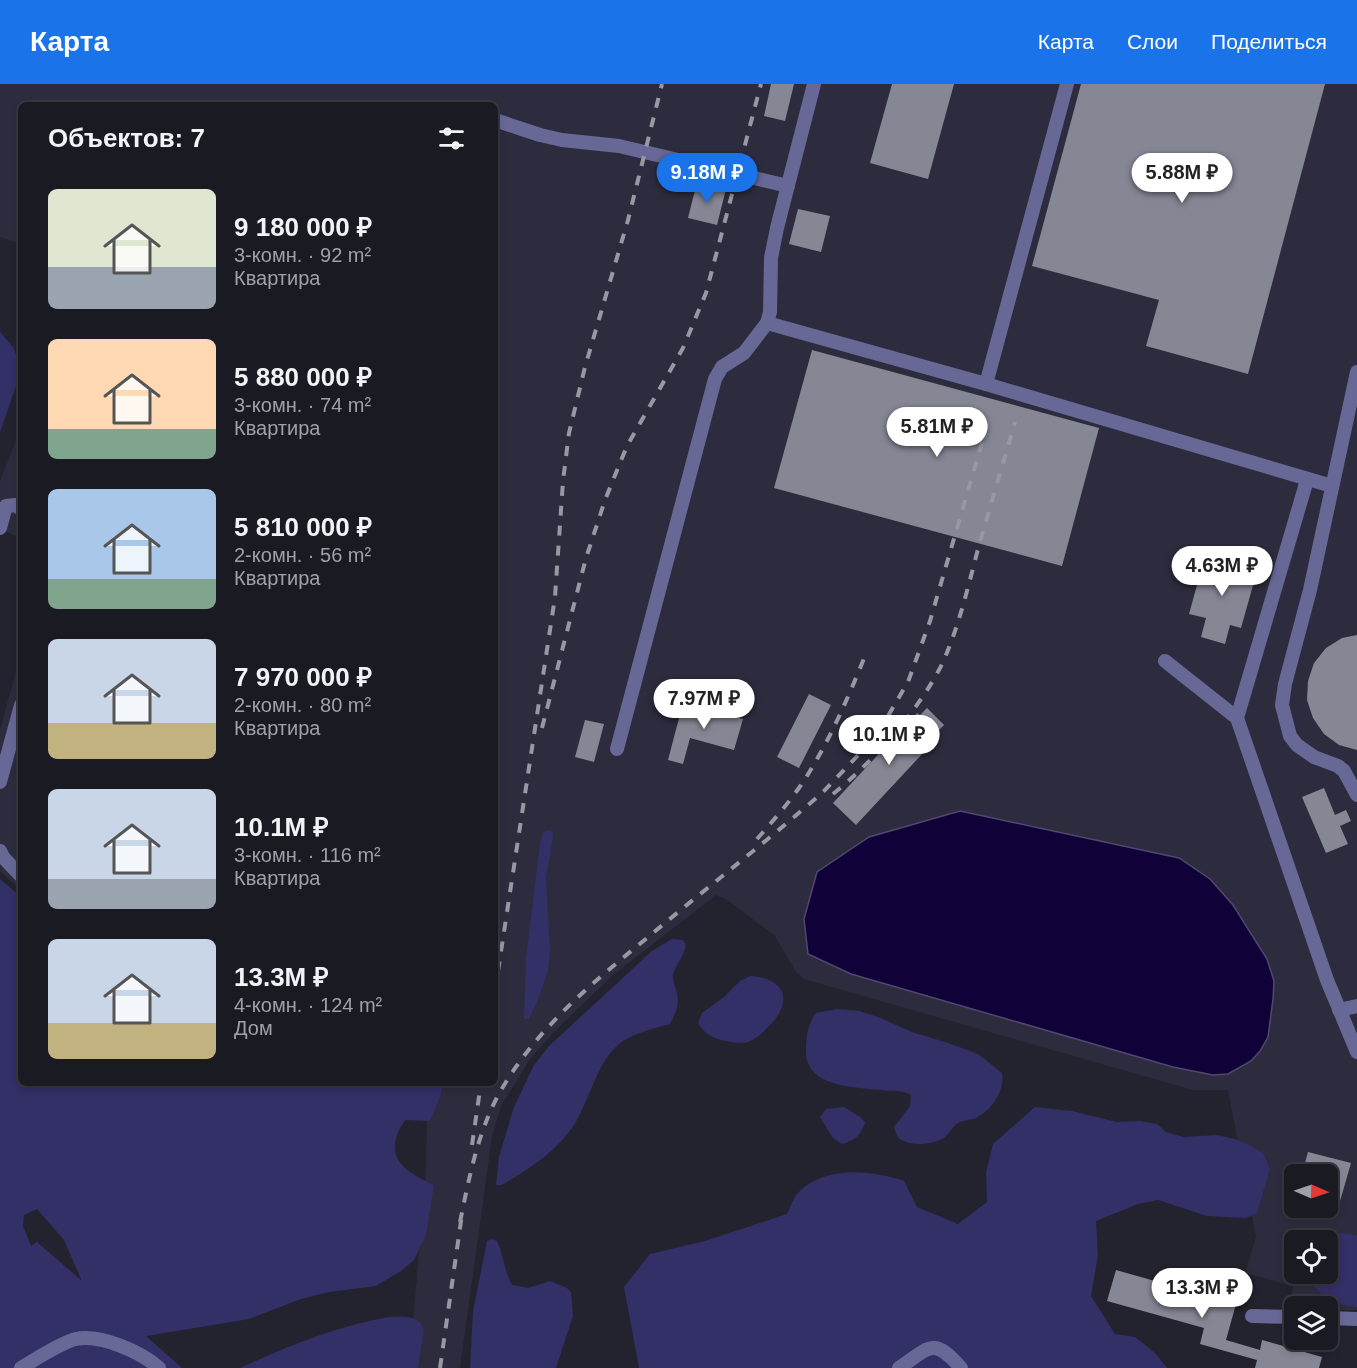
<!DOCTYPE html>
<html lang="ru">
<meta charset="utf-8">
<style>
:root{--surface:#1a1a23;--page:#272730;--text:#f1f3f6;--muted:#9fa1a6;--line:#383841;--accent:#1a73e8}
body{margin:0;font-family:Arial,sans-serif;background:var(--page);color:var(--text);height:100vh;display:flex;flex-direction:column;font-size:22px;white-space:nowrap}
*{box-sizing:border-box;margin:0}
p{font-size:20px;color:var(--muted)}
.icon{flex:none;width:33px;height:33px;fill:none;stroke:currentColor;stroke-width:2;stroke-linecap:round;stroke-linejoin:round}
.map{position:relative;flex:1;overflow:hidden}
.drawer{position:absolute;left:18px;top:18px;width:480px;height:984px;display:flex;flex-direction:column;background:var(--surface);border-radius:9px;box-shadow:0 3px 9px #0003,0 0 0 2px var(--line)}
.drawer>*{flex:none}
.needle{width:39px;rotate:92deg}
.buttons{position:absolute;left:1284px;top:1080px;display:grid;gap:12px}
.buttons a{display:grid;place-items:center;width:54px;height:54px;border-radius:9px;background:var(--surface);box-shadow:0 3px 9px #0003,0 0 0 2px var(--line);font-size:30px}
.price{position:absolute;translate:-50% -51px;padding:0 14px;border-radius:21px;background:#fff;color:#222;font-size:20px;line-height:39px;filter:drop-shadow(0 2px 3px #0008)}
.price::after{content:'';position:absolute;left:50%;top:36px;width:18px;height:14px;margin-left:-9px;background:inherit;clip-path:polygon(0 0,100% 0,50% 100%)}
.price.current{background:var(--accent);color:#fff}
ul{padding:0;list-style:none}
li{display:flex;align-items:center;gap:18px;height:150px;padding:0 30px}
li span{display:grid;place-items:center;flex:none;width:168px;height:120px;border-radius:9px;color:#555}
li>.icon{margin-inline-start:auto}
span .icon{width:72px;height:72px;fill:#fffc;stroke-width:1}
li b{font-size:26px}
h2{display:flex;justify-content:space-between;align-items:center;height:72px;padding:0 30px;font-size:26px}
header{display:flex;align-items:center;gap:36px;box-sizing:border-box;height:84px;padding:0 30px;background:var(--accent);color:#fff}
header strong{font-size:28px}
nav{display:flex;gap:33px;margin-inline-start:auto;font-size:21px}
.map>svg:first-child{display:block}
.built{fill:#2c2c3e;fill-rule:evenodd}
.green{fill:#332f67;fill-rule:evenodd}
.water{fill:#100138;stroke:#514770;stroke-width:1.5}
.building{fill:#868795}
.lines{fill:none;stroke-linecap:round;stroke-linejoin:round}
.minor{stroke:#686896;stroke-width:14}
.rail{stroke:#9898a2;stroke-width:4;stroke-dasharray:10 10;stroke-linecap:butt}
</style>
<header>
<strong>Карта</strong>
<nav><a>Карта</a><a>Слои</a><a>Поделиться</a></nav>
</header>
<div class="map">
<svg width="1357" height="1284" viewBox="0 0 1357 1284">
<rect width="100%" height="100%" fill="#23232f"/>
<g class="built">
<path d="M0,0h1357v1226h-29v-4h-34v3h-4l3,-23 -48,-13 11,-36 -28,-147h-35l-389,-111 -8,-7 -21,-36 -49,-37 -10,-4 -103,80 -61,59 -22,25 -29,47 -9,30 -32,232h-51l17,-197 1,-63 -4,-25h72v-978h-474v139l-21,-7zM1294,1090h34v34h-34zM1294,1156h34v34h-34z"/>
<path d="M21,344v111l-21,-11v-47z"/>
<path d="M21,569v237l-21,-19v-141z"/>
</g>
<g class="green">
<path d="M0,248l14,16 7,24 -21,60z"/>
<path d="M547,746l5,1 1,6 -7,42 4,72 -2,20 -12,33 -7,15h-5l2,-61 14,-115 3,-10z"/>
<path d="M0,795l21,18v186h422l-3,14 -10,24 -25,-1c-24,36 -2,51 29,65l-8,50 -12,25 -13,11 -25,15 -47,6 -28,7 -52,20 -103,17 36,32h-182zM37,1125l27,31 18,41 -45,-39 -6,4 -8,-20 1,-11z"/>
<path d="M672,855l11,1 3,5c-2,12 -11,20 -13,30 -1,6 3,12 4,18 3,11 -2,22 -7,31 -17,5 -38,9 -52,21 -19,16 -28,51 -40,73 -16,30 -47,50 -76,67h-6l3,-28 15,-50 20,-42 15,-19 103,-95z"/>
<path d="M750,892c37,2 44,27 17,52 -5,6 -11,11 -19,14 -7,2 -16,0 -23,-1 -12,-3 -21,-7 -27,-18l4,-10 22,-16 16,-16z"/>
<path d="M837,925l22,2 19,6 34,15 36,11 30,11 24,19c3,18 -10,37 -26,45 -6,2 -13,2 -18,5 -5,3 -8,10 -13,14 -10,8 -39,11 -48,-1 -1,-3 -2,-6 -3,-9l16,-21 1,-11c-9,-6 -20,-3 -31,-5 -26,-3 -74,-3 -74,-38 0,-14 1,-27 10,-39z"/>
<path d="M844,1023l16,10 5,5c-3,12 -11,19 -23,22l-9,-6 -13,-21 6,-8z"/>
<path d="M1035,1023l37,4 45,11 23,-1 17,3 9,8 17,5 34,-2 18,4 16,7 12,7 7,16 -13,44 -11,5 -39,-2 -49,-16 -20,4 -42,17 2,34 -7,41 24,38 20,3 20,16 12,15h-528l-15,-81 26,-33 55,-13 82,-27c4,-8 7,-19 14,-24 27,-24 70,-20 103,-9l13,26 41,17 29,-22 -1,-29 7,-29z"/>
<path d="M1342,1149l15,2v72c-26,-3 -38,-11 -51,-33h22v-34h-18l7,-5z"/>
<path d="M492,1155l5,2c7,14 7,30 15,44l16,3 22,-7 17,7 4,4 2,24 -17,52h-86l3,-57 14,-70z"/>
<path d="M389,1233c14,0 30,-3 35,13l-6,38h-178c48,-22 97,-42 149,-51z"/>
</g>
<path class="water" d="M960,727l219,47 31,21 23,26 34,54 7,22 -1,18 -5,38 -8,14 -9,10 -23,13 -15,1 -40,-8 -322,-93 -43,-20 -4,-35 13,-47 52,-35z"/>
<g class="building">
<path d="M771,0h23l-9,37 -21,-5z"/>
<path d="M892,0h62l-26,95 -58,-16z"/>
<path d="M1081,0h244l-77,290 -102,-28 13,-46 -127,-34z"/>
<path d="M697,98l29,7 -9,36 -29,-7z"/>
<path d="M798,125l32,7 -9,36 -32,-8z"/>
<path d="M812,266l287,78 -37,138 -288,-78z"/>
<path d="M1205,472l52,15 -16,57 -11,-3 -5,19 -24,-7 5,-19 -17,-4z"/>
<path d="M1357,551v115l-18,-5 -15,-11 -11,-16 -6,-18 1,-19 6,-18 12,-15 16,-10z"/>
<path d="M809,610l22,11 -32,63 -22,-11z"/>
<path d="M683,619l60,16 -9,31 -44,-12 -7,26 -15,-4z"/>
<path d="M927,624l17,17 -9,9 3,3 -82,88 -23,-22 84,-90 3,2z"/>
<path d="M585,636l19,4 -10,38 -19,-5z"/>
<path d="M1324,704l11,27 11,-5 5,11 -11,5 8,18 -22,9 -24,-56z"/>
<path d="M1308,1068l43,11 -11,38 -12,-4v-23h-26z"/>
<path d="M1116,1186l120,34 -10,36 34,10 2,-10 60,17 -3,11h-64l2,-8 -57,-16 4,-16 -97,-27z"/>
</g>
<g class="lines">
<g class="minor">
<path d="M495,36l45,15 22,5 57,6 169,40"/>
<path d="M767,239l219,61 346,102"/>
<path d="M1357,288l-47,218 -25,94 -3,21 8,31 7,9 17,12 24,9 6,5 13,24"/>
<path d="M986,300l81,-300"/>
<path d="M0,444l6,-22 9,-1 6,4"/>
<path d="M1165,577l72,57 90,262 30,72"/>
<path d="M1237,634l70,-238"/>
<path d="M617,665l98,-370 7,-12 22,-14 23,-30 3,-11 1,-54 6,-30 37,-144"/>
<path d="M0,698l21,-77"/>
<path d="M0,767l3,6 18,19"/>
<path d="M1339,926l18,-4"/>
<path d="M1252,1232l42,1"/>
<path d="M1328,1234l29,1"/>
<path d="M21,1284c13,-8 41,-26 55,-29 25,-5 65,13 83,29"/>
<path d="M899,1284c31,-21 34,-32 62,0"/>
</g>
<g class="rail">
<path d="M542,644l44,-170 19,-58 22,-54 56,-98 23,-55 55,-209"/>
<path d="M833,710c40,-32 88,-86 110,-132 16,-36 25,-75 35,-113 12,-42 25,-85 37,-127"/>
<path d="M757,755c15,-17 31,-35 44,-54 27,-40 48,-89 66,-134"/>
<path d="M495,907l60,-394 8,-116 6,-48 16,-66 43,-147 34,-136"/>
<path d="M472,1061l9,-62"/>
<path d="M460,1138c9,-44 18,-91 40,-130 36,-63 92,-109 147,-154 58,-49 118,-95 175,-145l44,-46 22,-31 20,-34 22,-61 60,-206"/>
<path d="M440,1284l22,-154"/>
</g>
</g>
</svg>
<div class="buttons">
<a><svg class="needle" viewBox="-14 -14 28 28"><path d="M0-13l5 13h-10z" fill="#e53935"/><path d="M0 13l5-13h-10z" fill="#9fa1a6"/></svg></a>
<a><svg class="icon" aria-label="locate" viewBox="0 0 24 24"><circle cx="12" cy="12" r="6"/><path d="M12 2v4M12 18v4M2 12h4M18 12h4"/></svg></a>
<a><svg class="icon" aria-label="layers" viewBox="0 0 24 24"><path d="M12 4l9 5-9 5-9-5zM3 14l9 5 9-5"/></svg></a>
</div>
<b class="price current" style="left:707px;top:120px">9.18M ₽</b>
<b class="price" style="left:1182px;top:120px">5.88M ₽</b>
<b class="price" style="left:937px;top:374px">5.81M ₽</b>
<b class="price" style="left:1222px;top:513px">4.63M ₽</b>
<b class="price" style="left:704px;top:646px">7.97M ₽</b>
<b class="price" style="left:889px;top:682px">10.1M ₽</b>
<b class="price" style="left:1202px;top:1235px">13.3M ₽</b>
<section class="drawer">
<h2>Объектов: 7<svg class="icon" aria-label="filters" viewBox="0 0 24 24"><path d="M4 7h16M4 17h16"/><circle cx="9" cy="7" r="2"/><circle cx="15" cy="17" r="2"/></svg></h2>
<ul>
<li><span style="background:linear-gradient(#dfe7d0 65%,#9aa5b1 0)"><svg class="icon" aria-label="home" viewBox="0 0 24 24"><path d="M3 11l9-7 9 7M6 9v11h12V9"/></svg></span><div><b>9 180 000 ₽</b><p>3-комн. · 92 m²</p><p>Квартира</p></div></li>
<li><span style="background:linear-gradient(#ffd9b3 75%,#7fa58c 0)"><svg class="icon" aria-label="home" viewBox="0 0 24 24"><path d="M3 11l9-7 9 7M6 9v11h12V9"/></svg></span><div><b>5 880 000 ₽</b><p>3-комн. · 74 m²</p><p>Квартира</p></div></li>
<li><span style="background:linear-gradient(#a9c7e8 75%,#7fa58c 0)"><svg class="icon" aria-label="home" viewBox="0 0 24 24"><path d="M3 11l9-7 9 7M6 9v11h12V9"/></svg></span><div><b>5 810 000 ₽</b><p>2-комн. · 56 m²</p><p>Квартира</p></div></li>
<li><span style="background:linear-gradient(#c9d6e8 70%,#c2b280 0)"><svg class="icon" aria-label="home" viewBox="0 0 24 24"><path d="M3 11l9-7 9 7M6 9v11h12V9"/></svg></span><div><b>7 970 000 ₽</b><p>2-комн. · 80 m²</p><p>Квартира</p></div></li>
<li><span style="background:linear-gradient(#c9d6e8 75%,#9aa5b1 0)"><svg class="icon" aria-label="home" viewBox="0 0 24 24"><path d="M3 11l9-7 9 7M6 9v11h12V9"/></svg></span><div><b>10.1M ₽</b><p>3-комн. · 116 m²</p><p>Квартира</p></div></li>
<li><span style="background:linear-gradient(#c9d6e8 70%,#c2b280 0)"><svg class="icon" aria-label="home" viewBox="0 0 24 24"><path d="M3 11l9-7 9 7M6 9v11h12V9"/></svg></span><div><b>13.3M ₽</b><p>4-комн. · 124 m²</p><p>Дом</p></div></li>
</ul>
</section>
</div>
